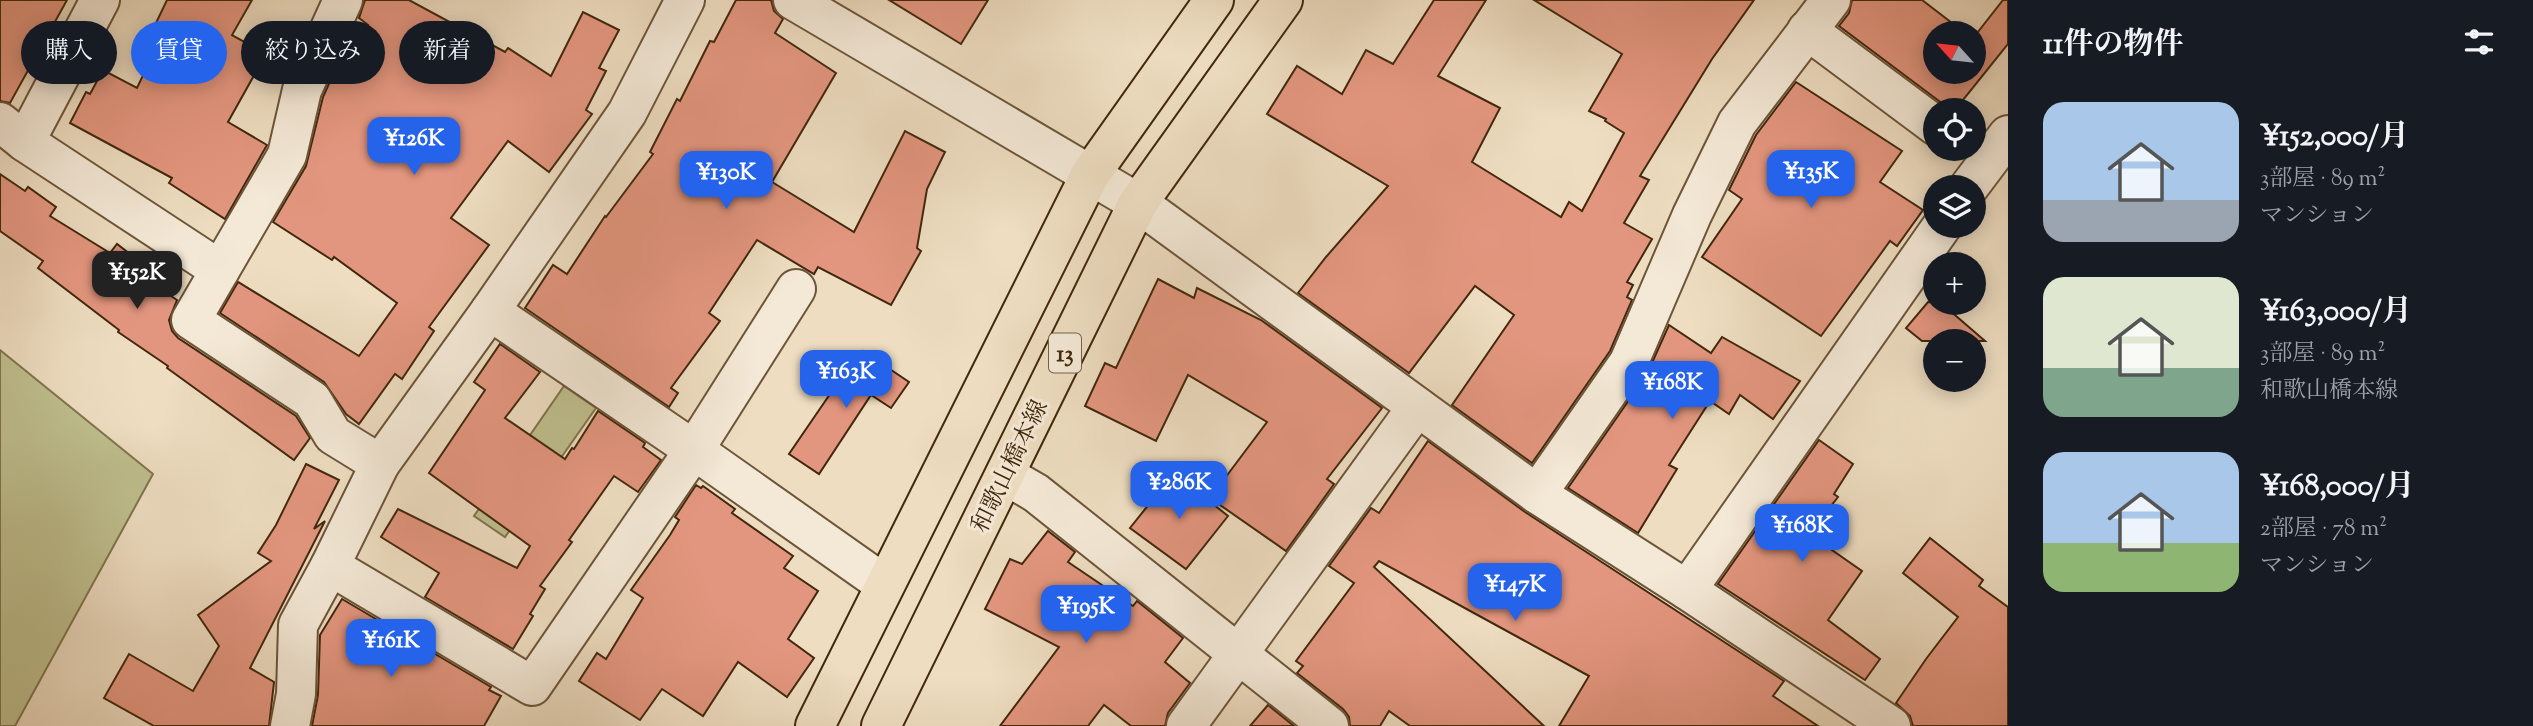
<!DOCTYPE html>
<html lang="ja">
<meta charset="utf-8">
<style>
:root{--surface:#171b24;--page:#20242c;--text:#f1f3f6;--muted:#9ea1a6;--accent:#2563eb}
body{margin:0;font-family:"Sorts Mill Goudy","Noto Serif JP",serif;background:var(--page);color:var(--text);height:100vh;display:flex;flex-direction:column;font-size:26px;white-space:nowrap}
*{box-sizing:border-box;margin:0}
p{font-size:23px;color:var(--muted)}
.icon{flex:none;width:38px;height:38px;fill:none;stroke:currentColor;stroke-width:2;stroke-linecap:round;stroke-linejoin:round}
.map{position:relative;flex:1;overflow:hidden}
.sheet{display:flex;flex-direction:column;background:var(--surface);width:525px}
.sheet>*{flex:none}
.hud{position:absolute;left:21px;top:21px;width:665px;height:63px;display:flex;gap:14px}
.needle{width:46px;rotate:297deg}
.fabs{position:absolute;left:1923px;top:21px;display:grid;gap:14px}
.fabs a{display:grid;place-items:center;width:63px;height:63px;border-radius:50%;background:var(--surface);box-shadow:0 4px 18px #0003;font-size:35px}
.price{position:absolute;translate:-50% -60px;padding:0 16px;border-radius:14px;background:var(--accent);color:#fff;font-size:23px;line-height:46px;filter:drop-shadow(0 2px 4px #0008)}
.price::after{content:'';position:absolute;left:50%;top:42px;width:21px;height:16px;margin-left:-10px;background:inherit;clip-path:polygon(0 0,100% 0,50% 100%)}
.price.current{background:#222;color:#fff}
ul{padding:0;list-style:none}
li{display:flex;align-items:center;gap:21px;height:175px;padding:0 35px}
li span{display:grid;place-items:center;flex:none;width:196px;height:140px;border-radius:21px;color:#555}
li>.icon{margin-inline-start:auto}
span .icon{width:84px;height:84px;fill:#fffc;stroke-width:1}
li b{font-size:30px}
h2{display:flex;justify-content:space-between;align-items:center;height:84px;padding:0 35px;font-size:30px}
.chip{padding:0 24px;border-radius:32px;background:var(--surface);box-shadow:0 4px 18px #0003;font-size:24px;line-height:63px}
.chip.current{background:var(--accent);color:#fff}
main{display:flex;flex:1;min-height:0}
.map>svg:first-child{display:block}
.green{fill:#bfbf8e;stroke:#80744d;stroke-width:2}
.building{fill:#e3967f;stroke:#42280c;stroke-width:2}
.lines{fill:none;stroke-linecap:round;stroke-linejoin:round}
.minor-casing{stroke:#6d5539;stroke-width:42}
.major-casing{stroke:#42280c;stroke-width:42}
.minor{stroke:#f4e9d7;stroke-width:38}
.major{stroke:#eeddc1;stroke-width:38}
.labels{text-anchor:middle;stroke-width:6;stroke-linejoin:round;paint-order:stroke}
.shield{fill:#f4e9d7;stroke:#776249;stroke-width:2}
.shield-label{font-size:23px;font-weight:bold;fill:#42280c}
.street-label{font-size:24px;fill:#42280c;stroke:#f4e9d7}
</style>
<main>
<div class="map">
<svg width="2008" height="726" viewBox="0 0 2008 726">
<rect width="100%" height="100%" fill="#eeddc1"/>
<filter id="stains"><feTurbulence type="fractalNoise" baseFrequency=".00286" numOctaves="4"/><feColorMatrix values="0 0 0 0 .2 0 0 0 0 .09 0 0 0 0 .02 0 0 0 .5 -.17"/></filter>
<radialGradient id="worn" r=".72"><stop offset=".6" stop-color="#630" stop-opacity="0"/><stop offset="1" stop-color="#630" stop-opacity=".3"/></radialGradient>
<g class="green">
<path d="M0,350l153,124 -138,252h-15z"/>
<path d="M564,386l32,22 -91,129 -31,-21z"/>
</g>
<g class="building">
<path d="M0,0h67l-57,103 -10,-2z"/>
<path d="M167,0h85l-20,35 34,19 -38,68 39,23 -42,74 -56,-36 3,-5 -102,-55 16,-31 4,2 13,-24 34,18 28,-58 -10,-5z"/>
<path d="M365,0h44l96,52 3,-4 43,28 32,-64 36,18 -20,38 7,3 -20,39 6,4 -43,58 -41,-31 -57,77 38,27 -60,82 5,4 -32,48 -7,-5 -36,50 -13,-10 -22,-32 -104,-69 18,-31 121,74 38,-53 -63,-46 -2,3 -59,-38 33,-56 17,-69 12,-27 33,-45 -9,-7z"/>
<path d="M736,0h35l3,11 9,8 -8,14 61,40 -64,109 82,50 51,-101 40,21 -18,37 -10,59 4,3 -30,54 -73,-38 -4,7 -57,-34 -48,73 11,8 -49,67 7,5 -9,14 -144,-99 28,-43 14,9 38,-58 1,1 47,-63 -3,-2 27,-53 3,2 30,-60 4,1z"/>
<path d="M889,0h99l-27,44z"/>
<path d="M1434,0h52l-48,76 62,32 -28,54 89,55 8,-15 13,9 42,-78 -19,-12 1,-2 -17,-8 33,-57 -88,-54h220l-42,59 -72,117 9,4 -25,43 28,16 -25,43 6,3 -6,12 5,3 -22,51 -78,112 -80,-58 62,-90 -39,-29 -66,87 -111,-80 28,-36 62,-71 -121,-72 30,-48 45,28 24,-44 27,14z"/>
<path d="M1852,0h70l43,33h-29v39h38v-35l29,-37h5v44l-53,66h-4l-112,-84 10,-13z"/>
<path d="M1796,82l106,69 -22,31 43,28 -26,36 -7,-5 -69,95 -119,-79 40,-58 -13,-9 27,-55z"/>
<path d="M0,174l25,17 3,-4 28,20 -6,9 60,37 7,-9 31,24 -6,8 35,24 -8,20 3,11 6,7 118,78 14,22 -16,22 -127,-92 1,-2 -50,-34 1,-2 -81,-62 5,-7 -43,-30z"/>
<path d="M1158,279l36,19 3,-10 64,32 121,88 -55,71 7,5 -48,67 -76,-53 57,-76 -79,-47 -32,66 -71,-35 20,-43 11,5z"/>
<path d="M1928,302l13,1 44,38h-63l-16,-13z"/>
<path d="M1669,325l42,28 11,-16 78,44 -27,38 -33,-24 -11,19 -19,-13 -41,64 8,4 -39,64 -70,-45 79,-114z"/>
<path d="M500,344l40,28 -35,46 60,41 7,-11 2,1 24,-38 47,32 -2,4 18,13 -23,32 -24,-16 -45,64 3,2 -32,44 5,3 -15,25 3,2 -20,33 -88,-52 14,-24 -58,-36 17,-28 119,59 13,-22 -101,-73 56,-83 -11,-8z"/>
<path d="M863,351l46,31 -18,26 -20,-13 -52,79 -30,-20 52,-76 4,2z"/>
<path d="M1819,440l34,24 -19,30 4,3 -29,37 53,37 -34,49 52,39 -15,21 -147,-96z"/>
<path d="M1428,441l97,71 259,169 -11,15 45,30h-259l30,-50 -210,-115 -5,6 170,159h-134l-21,-15 -9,15h-30l-1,-9 -6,-8 -46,-36 6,-7 -7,-5 58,-78 -25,-17 42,-58 8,5z"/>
<path d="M306,464l33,16 -25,49 11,-8 -75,147 24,14 -5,44h-115l-50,-28 25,-44 64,37 26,-45 -21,-31 73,-54 -13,-8 18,-28z"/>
<path d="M1174,473l54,43 -42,53 -56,-41z"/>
<path d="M696,485l5,3 2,-2 32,23 -3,4 61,43 -9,12 34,23 -30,48 26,19 -27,39 -49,-35 -35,54 -41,-27 -22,31 -61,-39 18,-28 9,6 37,-61 -12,-8 39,-55 9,-15 -4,-3z"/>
<path d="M1048,531l27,21 -7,10 65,44 4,-5 46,37 -18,24 25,21 -22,30 -3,13h-34l-27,-21 -16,21h-88l59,-79 -74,-38 25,-50 12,5z"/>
<path d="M1930,538l53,42 -4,6 29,21v119h-95l-3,-10 -14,-13 30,-44 32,-42 -55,-44z"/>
<path d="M342,599l149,88 -2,3 12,6 -17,30h-172l6,-31 2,-60z"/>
<path d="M1268,705l26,21h-44z"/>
</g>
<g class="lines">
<g class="minor-casing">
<g id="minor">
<path d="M343,0l-41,90 -15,65 -96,165 121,80 21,35 47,29"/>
<path d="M793,0l345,203 399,291 150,96 204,136"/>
<path d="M1807,30l129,96"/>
<path d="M0,122l25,20 195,128"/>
<path d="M25,142l75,-142"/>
<path d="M1969,187l39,-52"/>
<path d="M490,311l204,139 190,134"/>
<path d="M1005,475l31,18 293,233"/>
<path d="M1537,494l92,-132 63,-147 45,-92 94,-123"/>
<path d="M330,566l202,120 162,-236 102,-161"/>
<path d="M1687,590l255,-364"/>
<path d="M290,726l6,-32 2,-69 32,-59 50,-102 110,-153 137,-198 58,-113"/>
<path d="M1186,726l231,-319"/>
</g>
</g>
<g class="major-casing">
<g id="major">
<path d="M815,726l275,-551 124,-175"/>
<path d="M881,726l257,-523 145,-203"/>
</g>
</g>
<use href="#minor" class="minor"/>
<use href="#major" class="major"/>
</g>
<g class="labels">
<rect class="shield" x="1049" y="333.5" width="32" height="39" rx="5"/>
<g class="shield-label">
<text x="1065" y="361">13</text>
</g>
<g class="street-label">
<text transform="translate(1009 466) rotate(-64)" y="8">和歌山橋本線</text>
</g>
</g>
<rect width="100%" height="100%" filter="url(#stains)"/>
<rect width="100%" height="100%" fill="url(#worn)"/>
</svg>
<div class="fabs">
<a><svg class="needle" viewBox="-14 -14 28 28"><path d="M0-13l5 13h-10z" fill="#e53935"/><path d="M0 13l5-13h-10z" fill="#9ea1a6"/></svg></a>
<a><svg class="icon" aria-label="locate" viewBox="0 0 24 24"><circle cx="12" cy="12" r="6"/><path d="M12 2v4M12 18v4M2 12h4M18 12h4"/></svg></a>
<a><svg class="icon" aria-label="layers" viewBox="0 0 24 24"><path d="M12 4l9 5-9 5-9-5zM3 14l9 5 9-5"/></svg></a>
<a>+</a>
<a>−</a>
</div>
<b class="price" style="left:414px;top:177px">¥126K</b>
<b class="price" style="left:1811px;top:210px">¥135K</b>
<b class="price" style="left:726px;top:211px">¥130K</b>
<b class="price current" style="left:137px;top:311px">¥152K</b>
<b class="price" style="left:846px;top:410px">¥163K</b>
<b class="price" style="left:1672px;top:421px">¥168K</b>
<b class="price" style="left:1179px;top:521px">¥286K</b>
<b class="price" style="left:1802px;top:564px">¥168K</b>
<b class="price" style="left:1515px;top:623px">¥147K</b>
<b class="price" style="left:1086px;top:645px">¥195K</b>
<b class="price" style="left:391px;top:679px">¥161K</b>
<div class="hud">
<a class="chip">購入</a>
<a class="chip current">賃貸</a>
<a class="chip">絞り込み</a>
<a class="chip">新着</a>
</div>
</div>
<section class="sheet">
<h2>11件の物件<svg class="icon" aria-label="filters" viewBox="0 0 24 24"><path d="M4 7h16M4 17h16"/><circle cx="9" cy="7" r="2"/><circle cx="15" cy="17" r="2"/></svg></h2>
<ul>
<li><span style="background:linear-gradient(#a9c7e8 70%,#9aa5b1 0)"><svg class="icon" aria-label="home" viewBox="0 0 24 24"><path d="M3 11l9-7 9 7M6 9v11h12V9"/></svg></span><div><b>¥152,000/月</b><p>3部屋 · 89 m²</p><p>マンション</p></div></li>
<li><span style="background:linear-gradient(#dfe7d0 65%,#7fa58c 0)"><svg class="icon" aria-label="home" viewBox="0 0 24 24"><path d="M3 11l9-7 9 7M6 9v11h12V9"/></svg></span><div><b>¥163,000/月</b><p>3部屋 · 89 m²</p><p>和歌山橋本線</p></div></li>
<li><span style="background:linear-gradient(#a9c7e8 65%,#8fb573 0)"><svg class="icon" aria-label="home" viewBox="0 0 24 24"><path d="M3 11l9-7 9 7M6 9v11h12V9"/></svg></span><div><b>¥168,000/月</b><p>2部屋 · 78 m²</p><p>マンション</p></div></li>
</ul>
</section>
</main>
